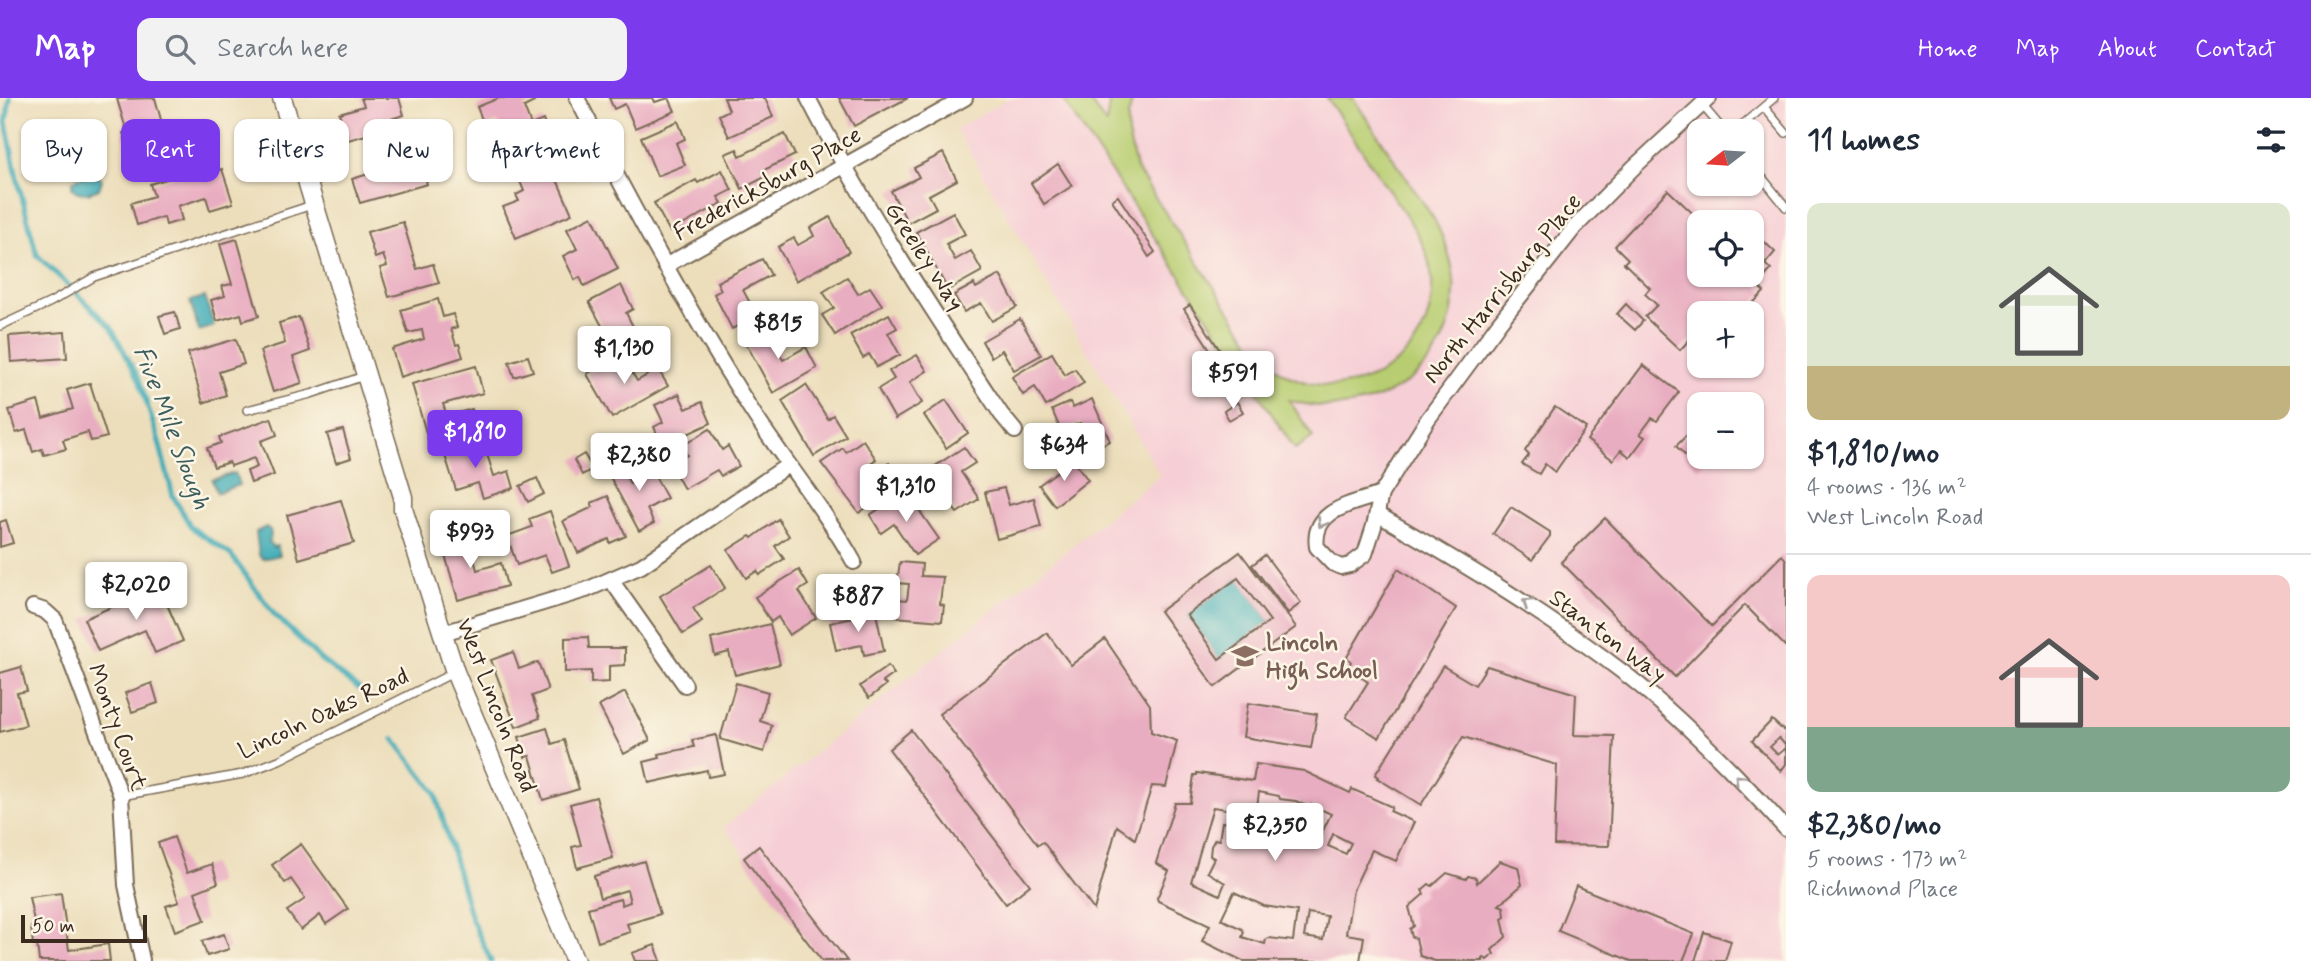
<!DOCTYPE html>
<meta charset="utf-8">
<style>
:root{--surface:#fff;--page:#f2f2f3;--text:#1f2937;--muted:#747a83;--line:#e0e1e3;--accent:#7c3aed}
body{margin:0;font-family:Mynerve,sans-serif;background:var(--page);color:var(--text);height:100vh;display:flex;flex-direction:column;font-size:26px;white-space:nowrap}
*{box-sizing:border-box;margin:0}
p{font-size:23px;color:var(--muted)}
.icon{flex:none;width:38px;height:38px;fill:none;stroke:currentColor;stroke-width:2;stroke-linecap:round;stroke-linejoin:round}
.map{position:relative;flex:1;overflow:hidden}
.sheet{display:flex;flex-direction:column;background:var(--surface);width:525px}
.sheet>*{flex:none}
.guide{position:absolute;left:21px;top:21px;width:665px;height:63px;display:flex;gap:14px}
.needle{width:46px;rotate:253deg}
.tools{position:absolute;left:1687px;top:21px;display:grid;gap:14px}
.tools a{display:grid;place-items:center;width:77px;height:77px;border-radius:14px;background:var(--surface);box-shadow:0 2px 5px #0004;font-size:35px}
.scale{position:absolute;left:21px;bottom:18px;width:126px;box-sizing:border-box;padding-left:7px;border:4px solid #3b2a1e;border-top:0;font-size:19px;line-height:24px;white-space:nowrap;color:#3b2a1e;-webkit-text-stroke:5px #fcf5e5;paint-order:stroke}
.price{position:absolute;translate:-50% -60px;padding:0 16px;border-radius:7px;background:#fff;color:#222;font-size:23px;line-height:46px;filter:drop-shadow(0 2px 4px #0008)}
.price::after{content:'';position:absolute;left:50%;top:42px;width:21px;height:16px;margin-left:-10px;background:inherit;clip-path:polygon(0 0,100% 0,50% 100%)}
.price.selected{background:var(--accent);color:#fff}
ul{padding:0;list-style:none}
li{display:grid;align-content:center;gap:14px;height:371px;padding:0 21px}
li+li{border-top:2px solid var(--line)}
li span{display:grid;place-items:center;height:217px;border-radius:14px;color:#555}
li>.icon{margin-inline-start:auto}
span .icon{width:126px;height:126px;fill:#fffc;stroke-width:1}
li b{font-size:30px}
h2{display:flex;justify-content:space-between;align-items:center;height:84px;padding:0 21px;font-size:30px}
.chip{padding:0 24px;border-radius:14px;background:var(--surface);box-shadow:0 2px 5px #0004;font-size:24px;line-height:63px}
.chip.selected{background:var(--accent);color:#fff}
header{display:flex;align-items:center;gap:42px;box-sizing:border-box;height:98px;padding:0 35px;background:var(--accent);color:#fff}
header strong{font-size:33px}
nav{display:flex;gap:38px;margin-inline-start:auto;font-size:24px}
.search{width:490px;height:63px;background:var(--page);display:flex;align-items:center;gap:18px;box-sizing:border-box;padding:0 24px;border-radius:14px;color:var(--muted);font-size:26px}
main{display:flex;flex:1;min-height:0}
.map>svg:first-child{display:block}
.built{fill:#f6cfd6;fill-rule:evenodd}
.green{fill:#b8cd71;stroke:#7a7c48;stroke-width:2}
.water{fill:#3aaab6;stroke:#3a6a6a;stroke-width:2}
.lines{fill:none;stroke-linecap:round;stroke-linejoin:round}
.stream{stroke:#3aaab6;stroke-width:5}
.building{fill:#e9adc1;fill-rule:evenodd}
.service-casing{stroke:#796955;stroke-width:10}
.minor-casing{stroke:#796955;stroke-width:18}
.tertiary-casing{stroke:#796955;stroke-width:21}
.service{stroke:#fff;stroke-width:7}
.minor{stroke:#fff;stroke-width:14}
.tertiary{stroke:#fff;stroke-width:18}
.oneway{stroke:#a79f9a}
.labels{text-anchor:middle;stroke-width:5;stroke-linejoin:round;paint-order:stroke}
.street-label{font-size:24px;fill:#3b2a1e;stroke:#fcf5e5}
.education-label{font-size:24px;font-weight:bold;fill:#785e54;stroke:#fcf5e5;text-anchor:start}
.water-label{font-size:26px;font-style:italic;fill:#3b5d5b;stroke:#fcf5e5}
</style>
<header>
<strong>Map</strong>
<div class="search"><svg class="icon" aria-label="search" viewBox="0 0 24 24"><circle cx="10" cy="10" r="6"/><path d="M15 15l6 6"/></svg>Search here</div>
<nav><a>Home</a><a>Map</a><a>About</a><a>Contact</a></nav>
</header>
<main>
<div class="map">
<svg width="1786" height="863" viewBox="0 0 1786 863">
<rect width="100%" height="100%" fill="#fcf5e5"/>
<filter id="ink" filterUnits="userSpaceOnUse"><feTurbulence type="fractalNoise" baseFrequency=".0143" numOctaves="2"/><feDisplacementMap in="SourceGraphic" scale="14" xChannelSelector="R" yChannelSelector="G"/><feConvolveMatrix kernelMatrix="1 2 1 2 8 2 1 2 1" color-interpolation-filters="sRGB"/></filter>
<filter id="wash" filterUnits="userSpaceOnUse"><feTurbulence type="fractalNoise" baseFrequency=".00686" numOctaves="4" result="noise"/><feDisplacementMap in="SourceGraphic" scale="28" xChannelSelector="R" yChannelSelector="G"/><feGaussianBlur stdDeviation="1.57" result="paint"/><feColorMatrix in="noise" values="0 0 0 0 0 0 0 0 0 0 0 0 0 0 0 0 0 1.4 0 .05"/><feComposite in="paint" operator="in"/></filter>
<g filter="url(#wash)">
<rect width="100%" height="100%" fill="#ecdebb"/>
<path class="built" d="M1009,0h777v863h-964l-98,-134 436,-352 -204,-346zM1699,33h53v53h-53zM1699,124h53v53h-53zM1699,215h53v53h-53zM1699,306h53v53h-53z"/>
<path class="green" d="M1068,0h20l18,26 4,-26h23l-5,19v17l8,34 114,174c11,14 23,26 39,34 68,32 148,-20 143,-95 -2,-38 -29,-69 -49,-99 -19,-28 -37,-56 -56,-84h26l81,121c10,20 18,39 20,61 5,91 -82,146 -165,120l24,37 -18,12 -231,-348z"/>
<g class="water">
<path d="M81,28l10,30 -15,5 -10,-30z"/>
<path d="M97,75l5,7 -3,9c-9,4 -22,7 -27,-2l1,-6 5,-3z"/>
<path d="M205,199l9,29 -15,5 -9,-30z"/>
<path d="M235,375l4,12 -22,8 -5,-13z"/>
<path d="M266,429l4,3 1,5 -2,7 4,5 4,-1 3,9 -17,4 -4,-4 -3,-23z"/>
<path d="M1238,480l32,43 -51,38 -32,-44z"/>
</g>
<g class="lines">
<g class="stream">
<path d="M10,0l-4,24 12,60 19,73 74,72 28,52 20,63 14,54 18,31 40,28 43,59 47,46 41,31"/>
<path d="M394,641l41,53 36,126 20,43"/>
</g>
</g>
<g id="blocks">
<g class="building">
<path d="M155,0l11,40 -38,11 -5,-16 4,-1 -10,-33z"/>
<path d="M361,0h38l5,17 -33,10 2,8 -25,7 -9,-27 25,-7z"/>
<path d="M499,0h33l2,4 -10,5 7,18 12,-5 8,19 -51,22 -8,-18 13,-5 -7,-16 -13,5 -8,-20z"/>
<path d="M609,0h44l2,4 14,-4 6,13 -40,17 -10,-24 -11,5z"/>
<path d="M724,0h41l8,19 -44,20 -10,-22 10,-5z"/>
<path d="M839,0h69l-54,28z"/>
<path d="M678,23l7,18 -9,4 9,22 -28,11 -16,-39z"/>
<path d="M408,36l4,16 5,-1 10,35 -67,19 -8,-24 40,-12 -8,-26z"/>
<path d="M785,36l10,21 -33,16 3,6 -23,12 -17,-35 12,-5 3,7z"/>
<path d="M550,53l8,20 -4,2 18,41 -56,24 -13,-31 16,-6 -3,-6 8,-4 -5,-12 11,-5 -6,-12z"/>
<path d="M943,55l14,27 -28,15 7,13 -28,15 -17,-32 28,-14 -5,-9z"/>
<path d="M1058,66l14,22 -28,18 -13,-21z"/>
<path d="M222,71l11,34 -23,7 -4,-13 -28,9 4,14 -16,5 -2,-8 -27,8 -6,-22 23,-7 -4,-12 46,-14 2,6z"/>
<path d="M722,72l10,20 -14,7 4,6 -52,29 -16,-29 42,-23 2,3z"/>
<path d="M1668,92l34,32h-3v53h53v-45l23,22 -10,12 6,6 -14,15 7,7 -21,21h-44v30l-2,3 -7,-7 -10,11 -35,-33 12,-12 -12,-11 5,-6 -26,-25 4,-4 -13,-13z"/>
<path d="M1118,98l37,56 -6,5 -37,-57z"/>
<path d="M953,114l12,22 -19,10 9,16 16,-9 11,20 -34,19 -32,-58z"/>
<path d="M592,118l26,53 -34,17 -4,-9 -5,3 -12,-24 14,-7 -10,-20z"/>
<path d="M830,119l19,35 -53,29 -18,-34 16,-9 4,7 16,-9 -4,-8z"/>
<path d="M403,124l14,47 16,-5 6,19 -50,14 -9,-29 7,-2 -4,-11 -8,3 -8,-26z"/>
<path d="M237,141l22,77 -16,5 -2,-7 -24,7 -6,-21 14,-4 -3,-10 10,-2 -12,-40z"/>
<path d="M762,161l9,16 -28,15 14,26 -25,13 -18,-35 7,-4 -4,-8z"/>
<path d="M1000,177l17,32 -25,14 -11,-18 -17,9 -10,-17 20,-11 2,4z"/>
<path d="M847,179l11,17 12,-7 12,18 -47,30 -13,-20 12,-7 -11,-16z"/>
<path d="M621,187l12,24 -7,4 11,21 -22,11 -6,-11 -2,1 -18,-33z"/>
<path d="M438,201l5,18 10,-3 4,13 -6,2 5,16 3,-1 4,13 -63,20 -8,-28 32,-10 -2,-9 -14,3 -7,-23z"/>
<path d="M1626,206l17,17 -8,9 -18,-16z"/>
<path d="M1190,207l37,56 -7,4 -36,-56z"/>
<path d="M175,214l5,17 -15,5 -6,-18z"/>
<path d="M889,216l8,14 -9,5 12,22 -23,12 -8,-13 -6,4 -13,-23z"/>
<path d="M299,219l11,34 -17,6 9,26 -29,9 -13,-41 25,-8 -6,-20z"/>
<path d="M1020,221l21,36 -27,15 -12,-20 -11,7 -9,-16z"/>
<path d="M764,228l19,34 23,-13 11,21 -44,25 -30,-55z"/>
<path d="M65,234l2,26 -56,4 -2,-26z"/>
<path d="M236,241l8,25 -25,8 7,23 -23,8 -15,-50z"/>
<path d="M1052,255l13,22 10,-6 9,14 -38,23 -11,-19 -12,8 -11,-18z"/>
<path d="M621,256l16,27 21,-12 10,17 -56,32 -25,-44z"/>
<path d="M917,257l10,16 -17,11 12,21 -27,16 -17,-30 16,-10 -5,-8z"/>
<path d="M528,258l5,15 -19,6 -5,-15z"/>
<path d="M1643,267l36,27 -22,29 -5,-3 -12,16 5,3 -15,20 -9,-7 -8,10 -26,-20z"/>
<path d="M476,268l7,27 -40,11 4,12 25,-7 6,20 -49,14 -17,-59z"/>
<path d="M90,285l17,54 -16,4 -3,-9 -25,8 3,9 -22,6 -2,-6 -9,3 -7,-22 -10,3 -7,-23 29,-9 5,17 30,-9 -6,-19z"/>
<path d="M806,287l22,34 5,-4 13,21 -32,20 -32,-55z"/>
<path d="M679,296l7,15 16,-7 9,21 -49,23 -8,-19 9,-5 -8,-17z"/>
<path d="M1092,301l18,42 -18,8 -12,-26 -19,8 -9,-21 18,-8 3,6z"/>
<path d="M946,302l22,33 -22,15 -22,-33z"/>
<path d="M1237,304l6,10 -14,8 -5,-9z"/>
<path d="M1555,309l31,21 -31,44 -10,-8 -6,10 -17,-10 7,-9 -4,-4z"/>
<path d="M271,320l6,17 -16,6 13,34 -23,8 -4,-12 10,-4 -3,-9 -23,8 -2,-4 -15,5 -7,-19 14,-5 -2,-6z"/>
<path d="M1699,325v34h11l-12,12 -22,-23z"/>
<path d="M710,331l12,21 6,-4 11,20 -18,10 -4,-6 -33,19 -14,-25 17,-9 -5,-9z"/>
<path d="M343,332l8,28 -15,5 -9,-29z"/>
<path d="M472,342l3,11 10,-3 9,28 15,-5 5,17 -31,10 -5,-15 -22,7 -13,-41z"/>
<path d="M863,342l13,19 -5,4 6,8 12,-8 15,19 -45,31 -38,-50 22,-15 3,4z"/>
<path d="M964,349l11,16 -14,9 18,27 -22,14 -19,-27 -5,3 -10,-15z"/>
<path d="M584,356l9,15 -11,6 -8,-15z"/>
<path d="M645,360l22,40 -20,11 7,14 -15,8 -30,-56 13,-7 8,16 8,-4 -8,-15z"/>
<path d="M1073,362l15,20 -33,26 -16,-21z"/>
<path d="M537,380l7,16 -16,8 -8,-16z"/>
<path d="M1004,390l5,17 25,-7 7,29 -44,12 -12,-47z"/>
<path d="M900,397l6,9 6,-4 27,39 -24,16 -21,-31 -13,9 -11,-18z"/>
<path d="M608,398l18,40 -16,7 -1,-4 -31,14 -15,-32 30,-14 -2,-4z"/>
<path d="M341,402l13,43 -55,16 -12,-44z"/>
<path d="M1511,409l39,25v4l-18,24 -39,-26z"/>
<path d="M550,413l19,55 -17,6 -7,-17 -28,10 -10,-29 25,-9 -3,-8z"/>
<path d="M1605,420l107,108 70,-71 4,5v87l-41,-42 -70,72 -114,-115z"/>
<path d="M778,421l11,17 -14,10 9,13 -25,16 -2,-4 -11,7 -18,-28 22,-14 2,2z"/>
<path d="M6,422l7,23 -13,4v-25z"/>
<path d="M467,435l10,37 24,-7 6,23 -49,14 -17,-59z"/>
<path d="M1240,454l56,75 -81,60 -55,-76zM1238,480l32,43 -51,38 -32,-44z"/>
<path d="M1265,457l36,48 -13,10 -36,-48z"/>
<path d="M900,464l22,2 -1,12 22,1 -3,27 4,1 -2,16 -47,-4 2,-18 10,1 2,-16 -12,-1z"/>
<path d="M711,467l14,23 -32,20 9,14 -19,12 -23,-38z"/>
<path d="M1398,471l58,39 -77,130 -33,-21 22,-35 -21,-14 4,-6 -4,-5z"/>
<path d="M799,472l9,15 -9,6 17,27 -27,17 -11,-18 -7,5 -16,-25z"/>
<path d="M159,488l24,55 -28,12 -10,-23 -47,21 -14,-32z"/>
<path d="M876,515l8,38 -20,4 -2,-10 -26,5 -6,-27z"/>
<path d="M770,526l10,40 -45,11 -6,-23 -14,4 -4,-17z"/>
<path d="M1047,535l24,32 34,-26 45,66 1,27 26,9 -11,46 -14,-1 -17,53 -18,-13 -23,84 -51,-68 -5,3 -99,-131z"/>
<path d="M588,539l1,11h36v17l-16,1v16l-18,1v-12l-26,1v-34z"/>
<path d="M513,554l6,17 19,-7 10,28 -16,6 8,22 -24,9 -25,-67z"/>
<path d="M888,568l6,8 -11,8 3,3 -17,13 -9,-12z"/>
<path d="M1443,568l32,19 12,-19 89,28 -2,41 40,1 -5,110 -55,-1 3,-80 -94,-28 -42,68 -44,-27 1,-1 -3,-2z"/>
<path d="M21,569l6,24 -10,2 9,32 -26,7v-59z"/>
<path d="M152,585l6,20 -26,9 -7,-19z"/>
<path d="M736,585l32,9 -8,29 12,4 -8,27 -44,-13z"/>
<path d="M625,594l25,48 -26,14 -25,-48z"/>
<path d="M1248,605l69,11 -6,34 -68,-11z"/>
<path d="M1772,622l14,13v13l-7,-8 -9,9 8,8 8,-7v16l-5,7 -29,-30z"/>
<path d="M547,630l5,16 12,-4 15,49 -36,11 -13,-44 -5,1 -6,-20z"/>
<path d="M911,632l119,155 -24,19 -117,-155z"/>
<path d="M716,637l8,39 -16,3 -1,-7 -58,13 -5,-21 16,-4 -1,-4 35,-7 -2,-7z"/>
<path d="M1256,666l48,7 46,22 2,-4 40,18 -2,4 24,11 -18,39 -24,-11 -19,40 -7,44 18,3 -4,24h-117l-41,-20 8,-16 -52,-24 -1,-3 12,-27 -13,-8 19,-60h15l4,-28h3v-2l56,8zM1259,694l20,4 1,3 16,2 15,7 1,-3 19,9 -13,27 -30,-13 -33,-6zM1213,709l32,5 -2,13 -21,-3 -3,18 -4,-1 -4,7 -1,10 4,2 -7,14 18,11 -5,12 -29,-13zM1333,736l18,9 -5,11 -18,-8zM1234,794l30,14 33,5 -4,30 -24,-3 -3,1 -1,5 -23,-7 2,-5 -2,-3 -21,-10zM1308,815l19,3 -4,24 -19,-3z"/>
<path d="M596,699l17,61 -36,10 -5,-21 9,-2 -11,-41z"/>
<path d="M174,739l13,36 25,-9 6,19 -23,9 10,28 -30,11 -9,-25 13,-4 -21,-59z"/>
<path d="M301,746l47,65 -22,15 -6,-9 -19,15 -14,-19 18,-12 -14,-20 -6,4 -13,-18z"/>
<path d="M759,748l88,115h-25l-78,-103z"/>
<path d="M644,763l16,53 -33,10 3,8 -32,10 -10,-34 32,-9 2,6 8,-3 -3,-12 -27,8 -6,-22z"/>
<path d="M1500,763l18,6 4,18 -23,20 5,2 1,9 -3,2 4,19 -14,13 2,4 -7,6 -4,-3v4h-48l-15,-5 -4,-18 -4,-1 -2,-8 4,-3 -5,-19 15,-13 -2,-4 7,-6 3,2 15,-13 19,6 2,-3 8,2 1,5z"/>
<path d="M1576,788l118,48 -11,27h-52l-73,-30z"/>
<path d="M61,795l8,57 39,-6 2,17h-71l-2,-17h-4l-2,-17 4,-1 -6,-29z"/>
<path d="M1704,834l27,9 -6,20h-30z"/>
<path d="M224,836l5,15 -22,7 -5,-15z"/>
<path d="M655,847l6,16h-26l-3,-8z"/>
</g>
</g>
</g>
<g filter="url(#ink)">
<use href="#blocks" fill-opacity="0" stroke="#796955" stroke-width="2"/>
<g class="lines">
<g class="service-casing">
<g id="service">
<path d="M1702,7l22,26"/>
<path d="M1764,9l22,26"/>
<path d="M1735,33l39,-33"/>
<path d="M1752,67l34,42"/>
<path d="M0,228l51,-24 43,-25 221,-73"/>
<path d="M247,312l64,-16 56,-19"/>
<path d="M121,698l122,-22 36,-14 176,-88"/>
</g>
</g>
<g class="minor-casing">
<g id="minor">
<path d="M577,0c53,106 110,210 173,310 33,52 74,100 104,154"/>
<path d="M808,0c57,111 125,213 193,316l14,17"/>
<path d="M665,168l300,-168"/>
<path d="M1381,396c-28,10 -70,15 -64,53l15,16 9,4 9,-2 15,-11 9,-28 7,-32 47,-75 71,-96 76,-96 59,-60 75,-69"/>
<path d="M1377,416c87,50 172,101 251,162 55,43 111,101 158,153"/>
<path d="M611,482l74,105"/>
<path d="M33,509l12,4 10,9 66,176 5,89 16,75"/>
<path d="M443,535l143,-43 55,-24 147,-101"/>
</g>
</g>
<g class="tertiary-casing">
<path id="tertiary" d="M282,0l121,399v12l52,163 120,289"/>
</g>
<use href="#service" class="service"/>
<use href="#minor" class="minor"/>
<use href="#tertiary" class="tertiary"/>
</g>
<defs><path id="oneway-chevron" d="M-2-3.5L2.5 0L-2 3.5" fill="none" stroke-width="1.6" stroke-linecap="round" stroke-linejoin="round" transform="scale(1.75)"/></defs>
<g class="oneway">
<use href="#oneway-chevron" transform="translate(1322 425) rotate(121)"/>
<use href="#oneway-chevron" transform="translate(1527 505) rotate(-146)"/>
<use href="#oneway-chevron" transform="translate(1739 681) rotate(-135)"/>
</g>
</g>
<defs>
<g id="school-bare" transform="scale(2.1)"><path d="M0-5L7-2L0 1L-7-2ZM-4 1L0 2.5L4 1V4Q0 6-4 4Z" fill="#8d6e63" stroke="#fcf5e5" stroke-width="2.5" paint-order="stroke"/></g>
</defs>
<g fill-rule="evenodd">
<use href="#school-bare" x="1245" y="558"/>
</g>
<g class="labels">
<g class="street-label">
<text transform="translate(767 85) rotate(-29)" y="8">Fredericksburg Place</text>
<text transform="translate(925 158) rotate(57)" y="8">Greeley Way</text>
<text transform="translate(1502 190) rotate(-51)" y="8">North Harrisburg Place</text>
<text transform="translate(1608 538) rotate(37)" y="8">Stanton Way</text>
<text transform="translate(497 607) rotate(69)" y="8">West Lincoln Road</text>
<text transform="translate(323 615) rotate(-25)" y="8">Lincoln Oaks Road</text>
<text transform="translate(118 629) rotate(70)" y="8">Monty Court</text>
</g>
<g class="education-label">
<text x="1266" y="552">Lincoln<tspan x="1266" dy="28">High School</tspan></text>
</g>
<g class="water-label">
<text transform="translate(173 329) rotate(69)" y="9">Five Mile Slough</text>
</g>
</g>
</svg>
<div class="tools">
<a><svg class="needle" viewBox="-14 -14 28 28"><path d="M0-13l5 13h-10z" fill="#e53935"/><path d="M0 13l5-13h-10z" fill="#747a83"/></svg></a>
<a><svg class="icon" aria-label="locate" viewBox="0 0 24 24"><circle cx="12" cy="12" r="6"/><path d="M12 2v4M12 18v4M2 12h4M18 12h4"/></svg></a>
<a>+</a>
<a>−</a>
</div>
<div class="scale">50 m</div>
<b class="price" style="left:778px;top:263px">$815</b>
<b class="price" style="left:624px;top:288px">$1,130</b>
<b class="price" style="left:1233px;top:313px">$591</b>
<b class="price selected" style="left:475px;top:372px">$1,810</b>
<b class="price" style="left:1064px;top:385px">$634</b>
<b class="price" style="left:639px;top:395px">$2,380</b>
<b class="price" style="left:906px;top:426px">$1,310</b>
<b class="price" style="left:470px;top:472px">$993</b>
<b class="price" style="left:136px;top:524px">$2,020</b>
<b class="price" style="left:858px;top:536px">$887</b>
<b class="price" style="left:1275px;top:765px">$2,350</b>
<div class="guide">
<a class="chip">Buy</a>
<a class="chip selected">Rent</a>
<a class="chip">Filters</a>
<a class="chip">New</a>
<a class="chip">Apartment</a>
</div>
</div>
<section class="sheet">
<h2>11 homes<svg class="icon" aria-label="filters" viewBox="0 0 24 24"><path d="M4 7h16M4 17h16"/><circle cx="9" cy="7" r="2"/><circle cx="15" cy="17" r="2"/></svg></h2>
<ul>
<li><span style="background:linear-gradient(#dfe7d0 75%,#c2b280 0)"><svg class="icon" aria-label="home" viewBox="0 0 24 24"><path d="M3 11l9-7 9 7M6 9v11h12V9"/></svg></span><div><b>$1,810/mo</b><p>4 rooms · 136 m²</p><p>West Lincoln Road</p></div></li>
<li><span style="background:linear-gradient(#f6c9c9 70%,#7fa58c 0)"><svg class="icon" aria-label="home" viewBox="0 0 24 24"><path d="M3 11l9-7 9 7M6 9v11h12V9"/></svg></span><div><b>$2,380/mo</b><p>5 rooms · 173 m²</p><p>Richmond Place</p></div></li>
</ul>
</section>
</main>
